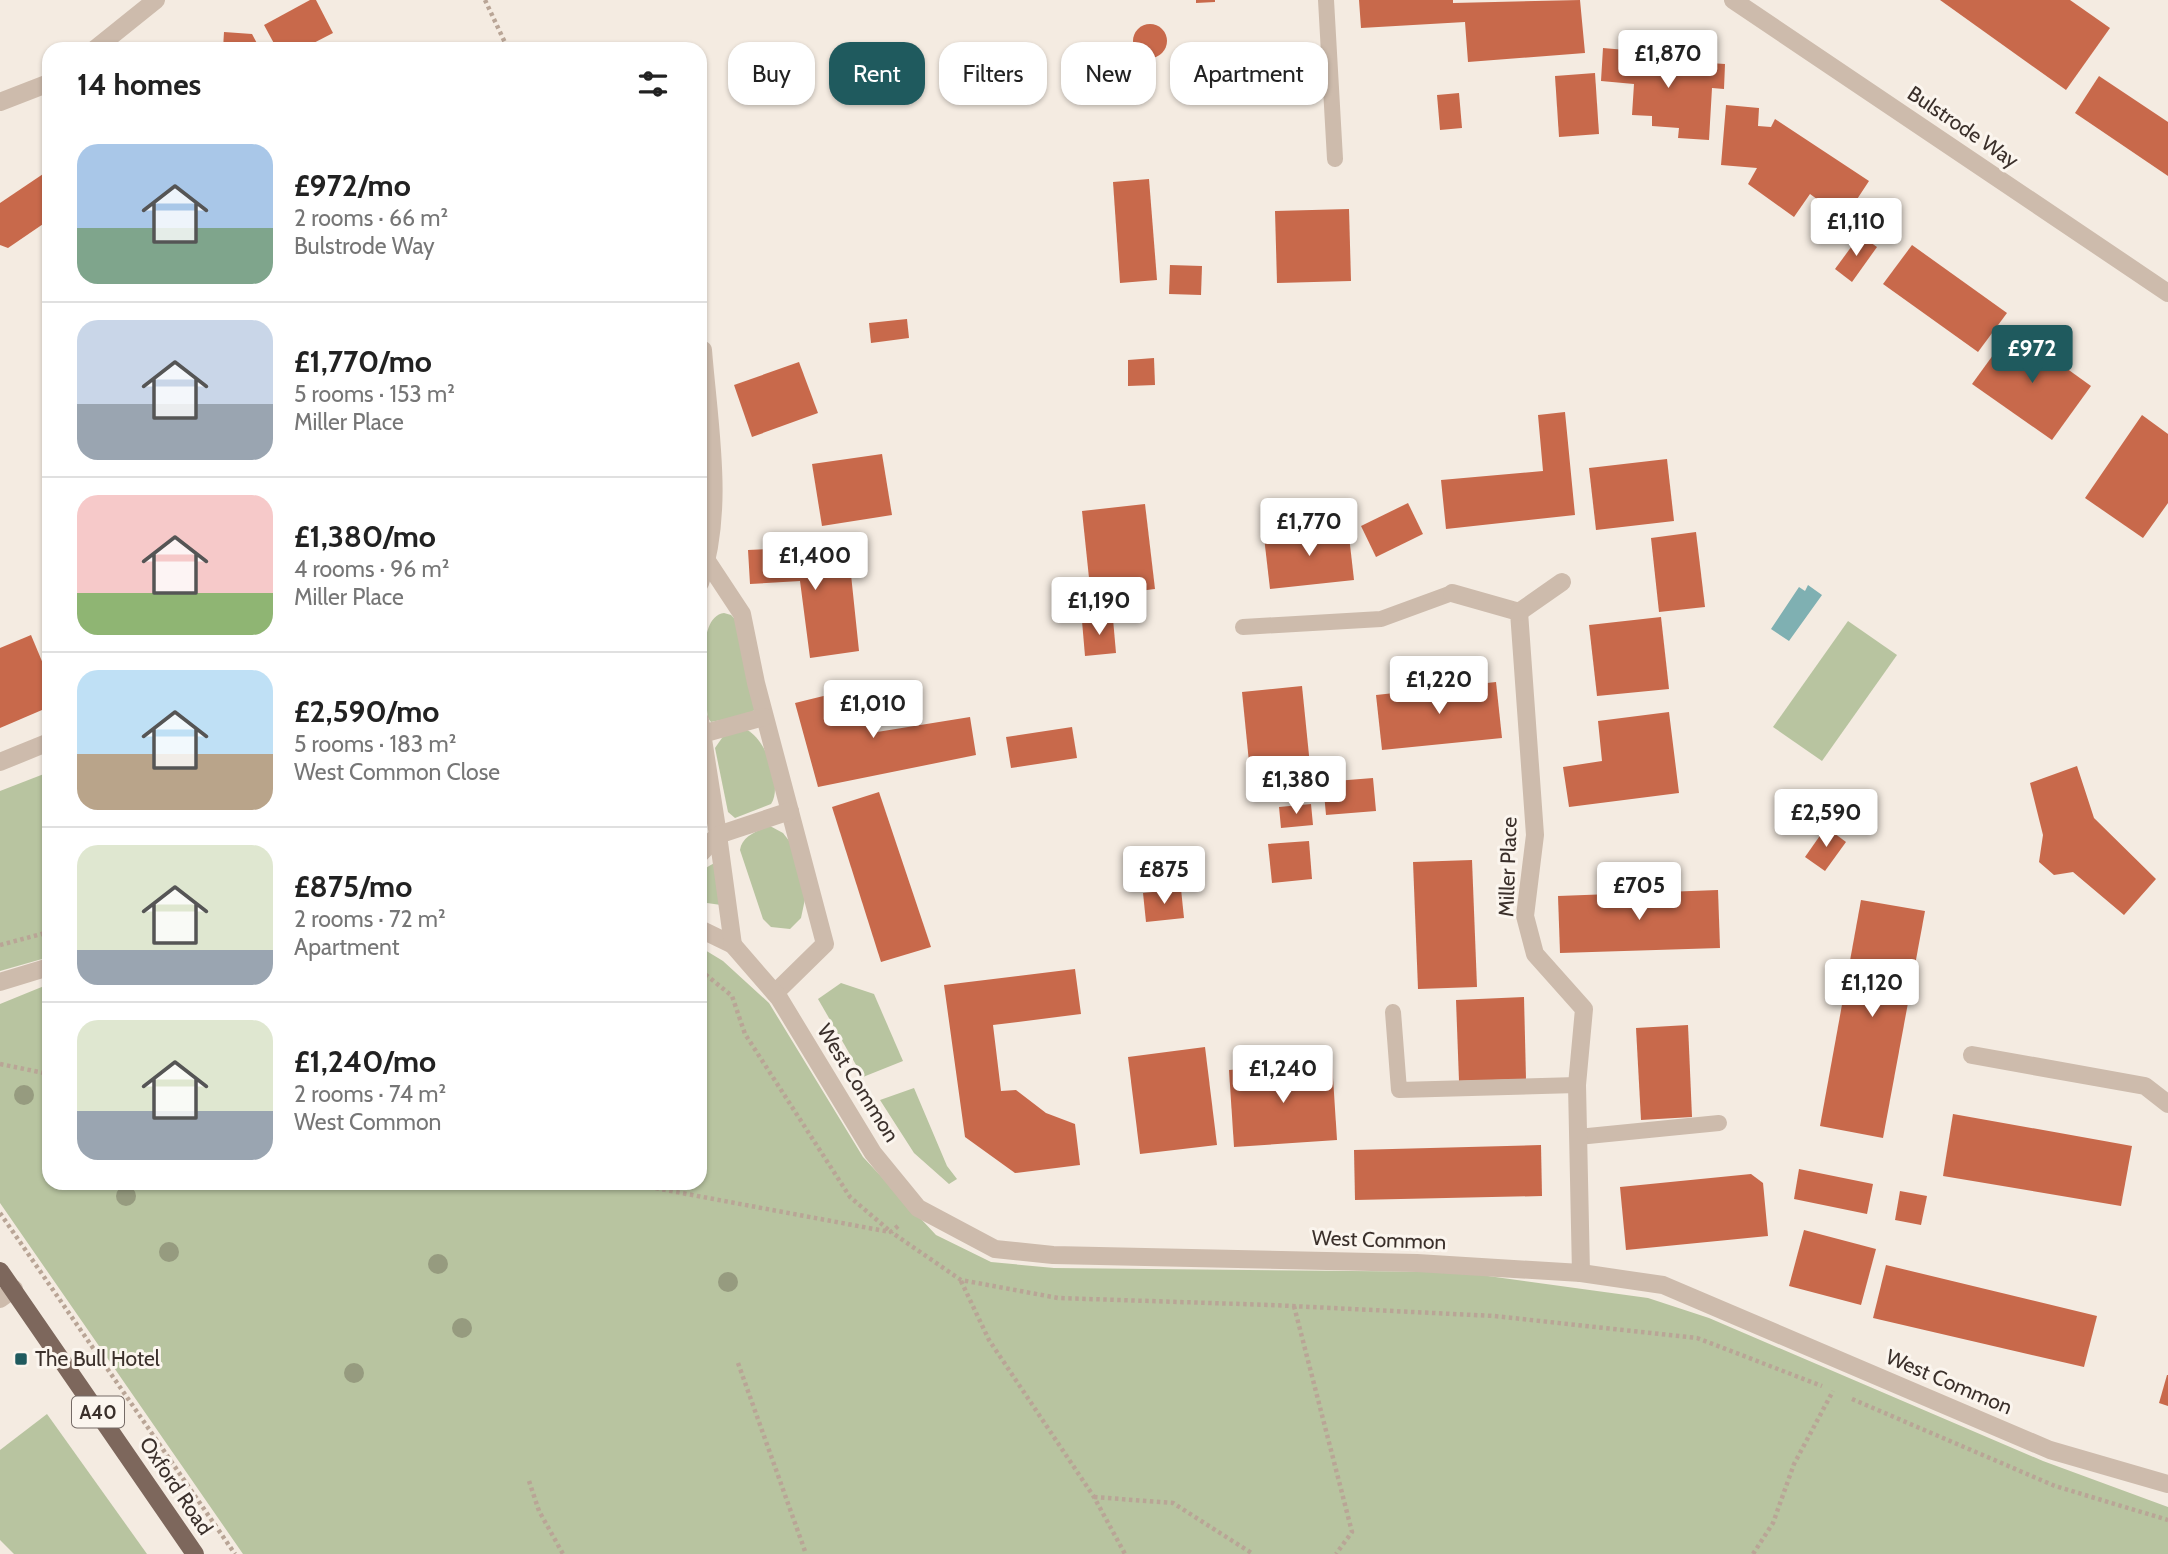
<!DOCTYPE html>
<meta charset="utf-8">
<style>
:root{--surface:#fff;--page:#f2f2f2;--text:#222;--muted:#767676;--line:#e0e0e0;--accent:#1f5a5e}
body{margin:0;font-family:Cabin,sans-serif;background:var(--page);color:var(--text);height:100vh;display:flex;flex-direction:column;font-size:26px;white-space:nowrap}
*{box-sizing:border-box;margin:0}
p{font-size:23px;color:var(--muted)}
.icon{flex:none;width:38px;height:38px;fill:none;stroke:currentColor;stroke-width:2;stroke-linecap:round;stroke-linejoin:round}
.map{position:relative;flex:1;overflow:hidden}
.details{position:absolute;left:42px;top:42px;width:665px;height:1148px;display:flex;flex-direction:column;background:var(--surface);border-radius:21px;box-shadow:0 2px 5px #0004}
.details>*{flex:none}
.hud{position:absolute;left:728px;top:42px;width:665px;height:63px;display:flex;gap:14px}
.price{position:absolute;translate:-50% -60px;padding:0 16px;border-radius:7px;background:#fff;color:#222;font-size:23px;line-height:46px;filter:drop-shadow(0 2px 4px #0008)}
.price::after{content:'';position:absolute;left:50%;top:42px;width:21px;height:16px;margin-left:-10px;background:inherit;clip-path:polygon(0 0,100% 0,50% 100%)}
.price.selected{background:var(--accent);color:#fff}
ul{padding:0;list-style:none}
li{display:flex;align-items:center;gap:21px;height:175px;padding:0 35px}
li+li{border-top:2px solid var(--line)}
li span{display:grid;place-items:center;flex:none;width:196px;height:140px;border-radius:21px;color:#555}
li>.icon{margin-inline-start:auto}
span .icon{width:84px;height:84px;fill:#fffc;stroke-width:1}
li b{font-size:30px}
h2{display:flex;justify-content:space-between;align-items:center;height:84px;padding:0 35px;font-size:30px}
.chip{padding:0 24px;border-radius:21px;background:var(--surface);box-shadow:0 2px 5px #0004;font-size:24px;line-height:63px}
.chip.selected{background:var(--accent);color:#fff}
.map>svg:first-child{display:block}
.green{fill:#b8c4a0}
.water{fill:#7fb0b2}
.building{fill:#c8694b}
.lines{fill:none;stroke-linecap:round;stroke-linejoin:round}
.path{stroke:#b9a596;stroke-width:4.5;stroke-dasharray:3.5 3.5;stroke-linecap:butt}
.service{stroke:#cdbbac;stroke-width:16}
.minor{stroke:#cdbbac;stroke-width:18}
.primary{stroke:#7d675c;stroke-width:18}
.tree{fill:#969b7f}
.poi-dot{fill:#1f5a5e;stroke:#fbf5ee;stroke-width:2.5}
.labels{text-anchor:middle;stroke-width:6;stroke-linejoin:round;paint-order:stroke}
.shield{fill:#fbf5ee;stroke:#756b66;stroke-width:2}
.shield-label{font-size:19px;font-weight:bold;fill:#3b302b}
.street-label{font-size:21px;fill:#3b302b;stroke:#fbf5ee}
.poi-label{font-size:21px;fill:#3b302b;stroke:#fbf5ee;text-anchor:start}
</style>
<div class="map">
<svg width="2168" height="1554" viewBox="0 0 2168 1554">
<rect width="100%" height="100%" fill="#f4ebe1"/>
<g class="green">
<path d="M724,613l7,2 9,9 15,85 -4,5 -40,8 -3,-4c-2,-24 -14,-101 16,-105z"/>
<path d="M1848,621l49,34 -75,106 -49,-34z"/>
<path d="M747,730c19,9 36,57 24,74l-36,14 -7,-6 -13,-64 9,-13z"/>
<path d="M49,772v185l-49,14v-180z"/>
<path d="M770,826l13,7 7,9 15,57 -4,19 -11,11 -19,-2 -8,-8 -23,-69c2,-14 17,-19 30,-24z"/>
<path d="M716,863l5,42 -21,-3c0,-16 -3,-34 16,-39z"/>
<path d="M700,947l23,14 46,42 94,154 73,78 55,27 63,6 405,4 189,26 61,20 334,143 125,46v47h-1925l-243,-351v-199l49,-20v199h651z"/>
<path d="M841,983l33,11 29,67 -40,16 -45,-78z"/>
<path d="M914,1088l33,78 10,13 -8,5 -35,-31 -34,-53z"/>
<path d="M47,1414l100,140h-133l-14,-14v-90z"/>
</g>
<path class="water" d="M1808,585l14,10 -33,46 -18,-12 28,-42 6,4z"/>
<g class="building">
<path d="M310,0h6l17,33 -31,16h-25l-13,-24z"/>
<path d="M1196,0h19v2l-19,1z"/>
<path d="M1359,0h94v3l127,-3 5,53 -117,9 -3,-40 -104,6z"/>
<path d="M1940,0h130l40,28 -44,62z"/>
<circle cx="1150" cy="41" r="17"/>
<path d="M224,32l28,2 8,15h-37z"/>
<path d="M1603,48l34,3 -1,7 89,6 -1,25 -12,-1 -3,52 -31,-2 1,-10 -27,-2v-10l-20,-1 2,-31 -33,-3z"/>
<path d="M1595,73l4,61 -40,3 -4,-61z"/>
<path d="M2099,76l69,46v54l-93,-63z"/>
<path d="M1459,93l3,35 -22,2 -3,-35z"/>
<path d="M1726,105l33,3 -1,18 13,1 4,-8 94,62 -25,38 -34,-25 -16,23 -46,-33 9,-16 -36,-3z"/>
<path d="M49,170v50l-41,28 -8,-3v-42z"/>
<path d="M1149,179l8,101 -37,3 -7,-101z"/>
<path d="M1349,209l2,72 -74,2 -2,-72z"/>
<path d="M1860,235l17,12 -25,35 -17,-13z"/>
<path d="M1912,245l95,68 -29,39 -95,-68z"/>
<path d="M1170,265l32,1 -1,29 -32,-1z"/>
<path d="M907,319l2,19 -38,5 -2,-20z"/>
<path d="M2012,329l79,57 -39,54 -80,-56z"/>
<path d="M1154,358l1,27 -27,1v-26z"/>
<path d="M799,362l19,51 -66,24 -18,-52z"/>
<path d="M1565,412l10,103 -129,14 -5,-49 102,-9 -5,-56z"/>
<path d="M2142,415l26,19v69l-25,35 -58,-40z"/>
<path d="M882,454l10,61 -70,11 -10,-62z"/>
<path d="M1667,459l7,62 -78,9 -7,-62z"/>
<path d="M1408,503l15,31 -47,23 -15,-31z"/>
<path d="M1145,504l10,85 -64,8 -9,-86z"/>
<path d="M1348,527l6,53 -84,9 -6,-52z"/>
<path d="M1696,532l9,75 -46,5 -8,-74z"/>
<path d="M848,546l11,105 -49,7 -10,-77 -50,3 -2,-34z"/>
<path d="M1661,617l8,72 -72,7 -8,-71z"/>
<path d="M1113,619l3,34 -31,3 -3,-35z"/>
<path d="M31,635l18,43v29l-49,21v-80z"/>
<path d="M1496,682l6,56 -120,12 -6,-55z"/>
<path d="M864,686l13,46 93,-15 6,38 -158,32 -23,-84z"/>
<path d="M1302,686l10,99 -60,7 -10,-100z"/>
<path d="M1669,712l10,81 -110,14 -6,-40 39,-6 -4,-40z"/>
<path d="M1072,727l5,31 -66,10 -5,-31z"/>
<path d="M2077,766l17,52 62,61 -32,36 -51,-43 -19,3 -15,-13 4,-27 -13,-52z"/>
<path d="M1373,778l3,33 -50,4 -3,-33z"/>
<path d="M879,792l52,155 -50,15 -49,-155z"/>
<path d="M1311,804l2,21 -32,3 -2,-21z"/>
<path d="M1826,827l20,15 -21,29 -20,-14z"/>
<path d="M1309,841l3,38 -40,4 -4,-39z"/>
<path d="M1472,860l5,127 -59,2 -5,-127z"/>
<path d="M1181,889l3,29 -38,4 -3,-29z"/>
<path d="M1718,890l2,58 -160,5 -2,-57z"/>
<path d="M1861,900l64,11 -42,227 -63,-12z"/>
<path d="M1075,969l6,45 -88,11 8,66 15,-1 30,23 29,11 5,41 -65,8 -50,-36 -21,-152z"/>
<path d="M1524,997l2,82 -67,2 -3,-81z"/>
<path d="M1688,1025l4,92 -51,3 -5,-92z"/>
<path d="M1205,1047l12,98 -77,9 -12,-97z"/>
<path d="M1332,1062l5,78 -103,7 -5,-77z"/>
<path d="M1953,1114l179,32 -11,60 -178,-30z"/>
<path d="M1541,1145l1,51 -187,4 -1,-50z"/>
<path d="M1799,1169l74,15 -6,30 -73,-15z"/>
<path d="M1751,1174l12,9 5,53 -142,14 -6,-63z"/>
<path d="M1900,1191l27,5 -6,29 -26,-5z"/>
<path d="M1804,1230l72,19 -15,56 -72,-19z"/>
<path d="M1886,1265l211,51 -13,51 -211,-49z"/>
<path d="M2167,1375h1v31l-9,-3z"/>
</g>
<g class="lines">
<g class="path">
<path d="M485,0l23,49"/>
<path d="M0,945l49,-13"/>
<path d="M700,970l32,26 13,38 105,163 41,35"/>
<path d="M0,1064l49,10"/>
<path d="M628,1183l262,49"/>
<path d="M0,1213l235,341"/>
<path d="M898,1226l-7,6 70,48 97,18 213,7 223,11 203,22 125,48"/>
<path d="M961,1281l28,59 105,157 31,57"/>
<path d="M1294,1306l58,226 -16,22"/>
<path d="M738,1363l68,191"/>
<path d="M1852,1399l203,87 113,34"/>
<path d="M529,1481l10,30 24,43"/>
<path d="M1094,1497l79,6 80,51"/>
<path d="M1753,1554l20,-31 21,-59 39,-73"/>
</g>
<g class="service">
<path d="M1326,0l9,159"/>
<path d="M1243,627l138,-8 71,-26"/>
<path d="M1393,1012l6,78 178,-5"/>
<path d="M1578,1137l141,-14"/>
</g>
<g class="minor">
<path d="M1733,0l435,293"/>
<path d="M95,49l61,-49"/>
<path d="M0,102l49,-19"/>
<path d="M700,348l3,2c6,77 22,159 -3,233"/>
<path d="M707,561l35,53 14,69 69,261 -50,49"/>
<path d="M1452,593l67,19 16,223 -10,81 10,38 49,55 -7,76 4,188"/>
<path d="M1519,612l43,-30"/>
<path d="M700,720l18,115 -18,19"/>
<path d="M702,734l62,-17"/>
<path d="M0,762l49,-20"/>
<path d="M700,929l33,16 46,53 94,155 45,55 77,41 58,6 364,8 164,10 82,12 387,165 118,34"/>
<path d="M733,945l-15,-110 72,-24"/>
<path d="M0,982l49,-15"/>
<path d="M1972,1055l173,31 23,18"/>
<path d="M0,1299l14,-10"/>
</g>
<path class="primary" d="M0,1271l195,283"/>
</g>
<g class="tree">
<circle cx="24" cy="1095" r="10"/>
<circle cx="126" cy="1196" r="10"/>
<circle cx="169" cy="1252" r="10"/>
<circle cx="438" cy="1264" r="10"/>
<circle cx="728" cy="1282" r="10"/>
<circle cx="462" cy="1328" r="10"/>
<circle cx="354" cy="1373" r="10"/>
</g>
<rect class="poi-dot" x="14" y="1352" width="14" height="14" rx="3.5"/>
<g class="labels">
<rect class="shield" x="72" y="1396.5" width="52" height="31" rx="5"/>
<g class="shield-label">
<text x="98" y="1419">A40</text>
</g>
<g class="street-label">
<text transform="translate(1963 127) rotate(34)" y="7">Bulstrode Way</text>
<text transform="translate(1508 867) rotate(-88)" y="7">Miller Place</text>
<text transform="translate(858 1083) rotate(58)" y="7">West Common</text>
<text transform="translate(1379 1240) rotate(2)" y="7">West Common</text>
<text transform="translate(1949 1382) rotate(23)" y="7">West Common</text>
<text transform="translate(176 1486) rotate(56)" y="7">Oxford Road</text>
</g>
<g class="poi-label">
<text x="35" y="1366">The Bull Hotel</text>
</g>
</g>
</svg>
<b class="price" style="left:1668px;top:90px">£1,870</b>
<b class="price" style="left:1856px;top:258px">£1,110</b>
<b class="price selected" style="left:2032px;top:385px">£972</b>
<b class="price" style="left:1309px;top:558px">£1,770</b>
<b class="price" style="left:815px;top:592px">£1,400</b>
<b class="price" style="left:1099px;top:637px">£1,190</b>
<b class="price" style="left:1439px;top:716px">£1,220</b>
<b class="price" style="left:873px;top:740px">£1,010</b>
<b class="price" style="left:1296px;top:816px">£1,380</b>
<b class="price" style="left:1826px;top:849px">£2,590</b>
<b class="price" style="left:1164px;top:906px">£875</b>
<b class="price" style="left:1639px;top:922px">£705</b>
<b class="price" style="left:1872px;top:1019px">£1,120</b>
<b class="price" style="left:1283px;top:1105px">£1,240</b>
<div class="hud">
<a class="chip">Buy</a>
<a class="chip selected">Rent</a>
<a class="chip">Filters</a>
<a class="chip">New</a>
<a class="chip">Apartment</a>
</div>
<section class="details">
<h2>14 homes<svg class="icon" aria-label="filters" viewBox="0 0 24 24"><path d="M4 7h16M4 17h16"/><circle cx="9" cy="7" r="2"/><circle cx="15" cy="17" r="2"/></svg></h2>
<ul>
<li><span style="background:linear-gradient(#a9c7e8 60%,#7fa58c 0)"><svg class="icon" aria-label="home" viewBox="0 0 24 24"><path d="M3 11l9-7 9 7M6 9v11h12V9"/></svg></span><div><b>£972/mo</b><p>2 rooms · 66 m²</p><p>Bulstrode Way</p></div></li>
<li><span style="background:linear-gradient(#c9d6e8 60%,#9aa5b1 0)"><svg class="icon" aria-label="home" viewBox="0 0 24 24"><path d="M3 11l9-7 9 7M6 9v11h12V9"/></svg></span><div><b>£1,770/mo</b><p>5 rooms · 153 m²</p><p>Miller Place</p></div></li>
<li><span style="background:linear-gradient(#f6c9c9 70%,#8fb573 0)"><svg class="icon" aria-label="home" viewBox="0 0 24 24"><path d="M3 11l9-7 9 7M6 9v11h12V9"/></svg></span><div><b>£1,380/mo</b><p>4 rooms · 96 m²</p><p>Miller Place</p></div></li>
<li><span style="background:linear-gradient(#bfe0f5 60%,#b9a48a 0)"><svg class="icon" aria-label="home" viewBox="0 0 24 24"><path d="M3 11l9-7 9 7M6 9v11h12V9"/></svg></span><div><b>£2,590/mo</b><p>5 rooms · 183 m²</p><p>West Common Close</p></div></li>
<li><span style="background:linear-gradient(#dfe7d0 75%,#9aa5b1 0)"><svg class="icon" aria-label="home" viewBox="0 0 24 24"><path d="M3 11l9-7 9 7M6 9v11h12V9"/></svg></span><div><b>£875/mo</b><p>2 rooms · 72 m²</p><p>Apartment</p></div></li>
<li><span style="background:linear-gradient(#dfe7d0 65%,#9aa5b1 0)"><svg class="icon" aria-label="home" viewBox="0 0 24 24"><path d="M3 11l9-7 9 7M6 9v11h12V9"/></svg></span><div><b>£1,240/mo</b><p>2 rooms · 74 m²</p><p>West Common</p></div></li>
</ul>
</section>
</div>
